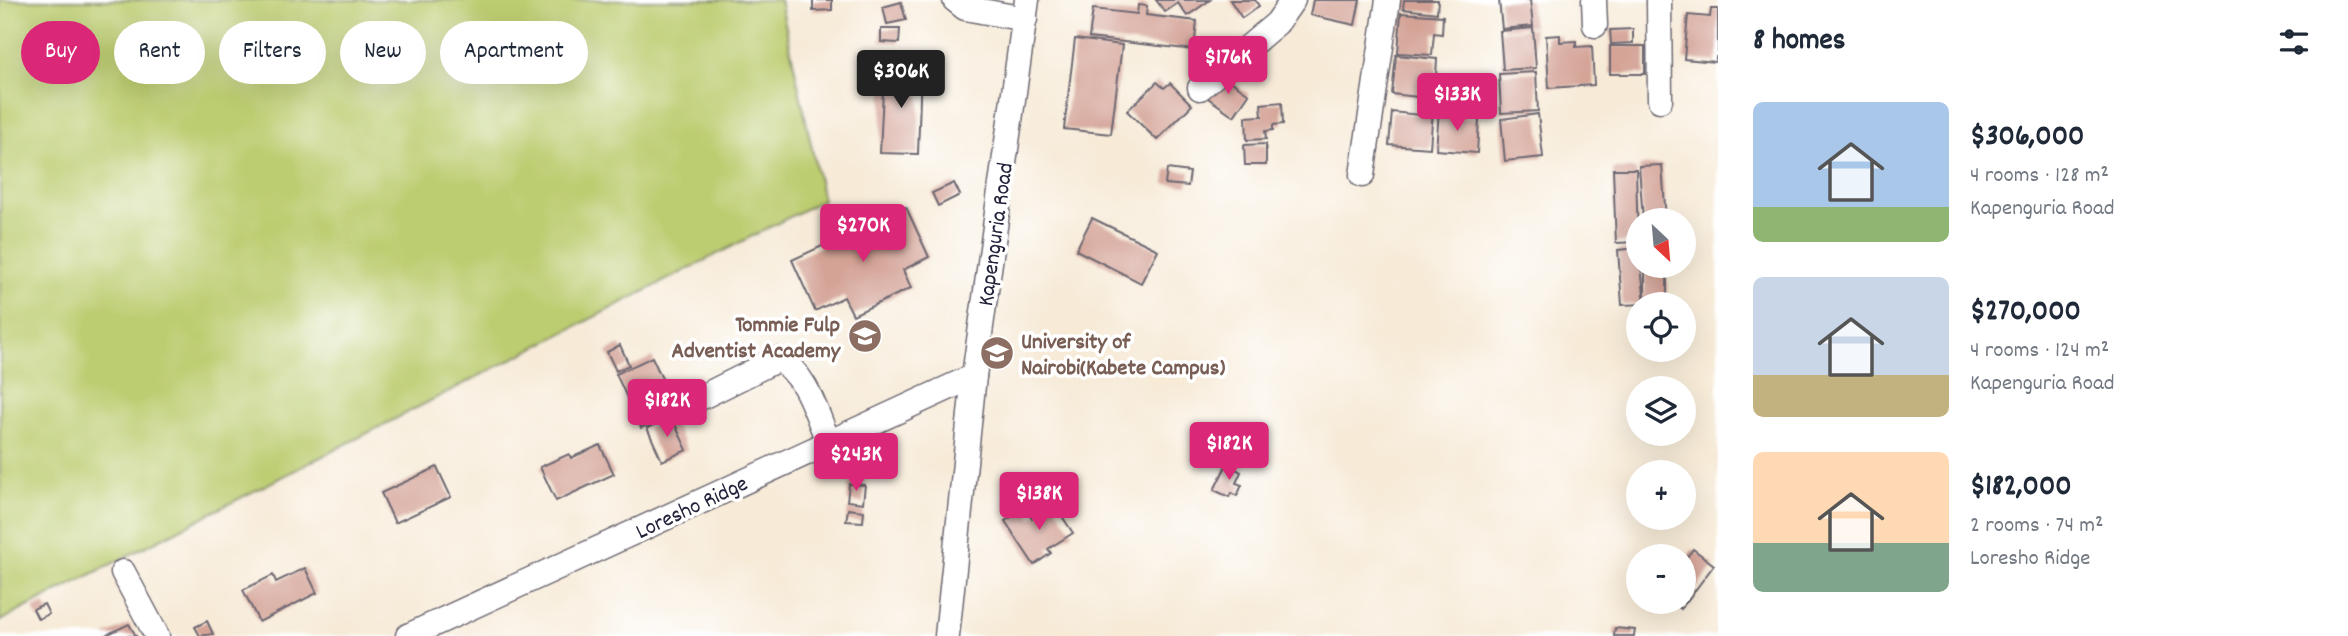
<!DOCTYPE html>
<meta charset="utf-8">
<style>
:root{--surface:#fff;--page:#f2f2f3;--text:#1f2937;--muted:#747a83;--accent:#db2777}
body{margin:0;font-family:Dekko,sans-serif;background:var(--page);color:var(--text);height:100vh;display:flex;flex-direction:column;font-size:26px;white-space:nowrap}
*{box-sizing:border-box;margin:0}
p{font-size:23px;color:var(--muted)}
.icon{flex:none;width:38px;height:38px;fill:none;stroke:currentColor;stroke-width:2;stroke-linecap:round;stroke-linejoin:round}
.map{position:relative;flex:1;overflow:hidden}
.details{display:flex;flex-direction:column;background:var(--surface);width:630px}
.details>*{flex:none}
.hud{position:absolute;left:21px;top:21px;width:665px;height:63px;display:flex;gap:14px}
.needle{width:46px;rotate:154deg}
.fabs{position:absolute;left:1626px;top:208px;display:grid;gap:14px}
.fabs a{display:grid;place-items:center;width:70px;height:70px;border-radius:50%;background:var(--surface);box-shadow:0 7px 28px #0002;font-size:35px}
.price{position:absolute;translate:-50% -60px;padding:0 16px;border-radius:7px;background:var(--accent);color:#fff;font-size:23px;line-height:46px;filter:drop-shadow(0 2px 4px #0008)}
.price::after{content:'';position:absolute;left:50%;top:42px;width:21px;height:16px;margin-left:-10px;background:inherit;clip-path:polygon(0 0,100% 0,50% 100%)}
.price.on{background:#222;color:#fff}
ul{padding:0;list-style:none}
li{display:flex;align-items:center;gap:21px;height:175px;padding:0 35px}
li span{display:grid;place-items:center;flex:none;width:196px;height:140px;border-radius:10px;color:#555}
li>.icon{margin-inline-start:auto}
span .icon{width:84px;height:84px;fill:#fffc;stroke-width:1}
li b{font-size:30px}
h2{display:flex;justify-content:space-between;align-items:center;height:84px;padding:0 35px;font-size:30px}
.chip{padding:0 24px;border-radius:32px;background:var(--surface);box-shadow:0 7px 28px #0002;font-size:24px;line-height:63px}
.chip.on{background:var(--accent);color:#fff}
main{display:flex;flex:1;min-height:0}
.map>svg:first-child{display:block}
.green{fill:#bccc6f;stroke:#6f7755;stroke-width:2}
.building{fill:#d4a396}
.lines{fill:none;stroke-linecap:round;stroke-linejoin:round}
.minor-casing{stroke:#6d6872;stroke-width:27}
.minor{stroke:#fff;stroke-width:24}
.labels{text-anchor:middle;stroke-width:7;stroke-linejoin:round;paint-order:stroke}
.street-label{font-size:23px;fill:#22223b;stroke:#fff}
.education-label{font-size:23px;font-weight:bold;fill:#785e54;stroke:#fff;text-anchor:end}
</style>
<main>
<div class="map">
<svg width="1718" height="636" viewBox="0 0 1718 636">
<rect width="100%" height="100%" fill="#fff"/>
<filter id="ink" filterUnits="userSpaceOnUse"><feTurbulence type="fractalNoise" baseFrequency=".0143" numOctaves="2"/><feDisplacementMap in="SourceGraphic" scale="14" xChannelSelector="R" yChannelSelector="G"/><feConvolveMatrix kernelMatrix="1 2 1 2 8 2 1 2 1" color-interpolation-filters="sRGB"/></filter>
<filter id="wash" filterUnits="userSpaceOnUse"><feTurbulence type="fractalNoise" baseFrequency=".00686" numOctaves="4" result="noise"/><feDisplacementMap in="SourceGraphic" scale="28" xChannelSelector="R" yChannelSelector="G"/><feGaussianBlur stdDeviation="1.57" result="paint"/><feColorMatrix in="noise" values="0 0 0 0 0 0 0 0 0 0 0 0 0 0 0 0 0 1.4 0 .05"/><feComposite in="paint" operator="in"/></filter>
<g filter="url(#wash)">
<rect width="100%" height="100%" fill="#f7ebd8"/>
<path class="green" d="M0,0h780l43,200 -823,421z"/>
<g id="blocks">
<g class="building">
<path d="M813,0h19v10l-19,1z"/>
<path d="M1156,0h54l-23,16 -9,-13 -13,9z"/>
<path d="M1230,0h25l4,6 -17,12z"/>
<path d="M1313,0h47l-5,25 -45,-10z"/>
<path d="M1404,0h34l-1,13 -34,-4z"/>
<path d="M1499,0h31l3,26 -31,3z"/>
<path d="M901,2l5,18 -19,4 -4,-17z"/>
<path d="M1138,5l9,1 -1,9 51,6 -3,29 -105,-12 4,-29 44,5z"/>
<path d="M1711,9h7v48h-2v5l-32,-3 4,-44 22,2z"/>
<path d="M1401,13l42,3 -1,18 -8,-1 -2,22 -34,-2z"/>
<path d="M1533,28l3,40 -33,2 -3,-39z"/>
<path d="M881,29h19l-1,14 -18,-1z"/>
<path d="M1633,29v14l-22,1 -1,-14z"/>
<path d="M1560,35v7l16,-1v6l16,-1 2,39 -45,3 -3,-52z"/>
<path d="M1075,39l47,6 -11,89 -47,-5z"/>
<rect x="1610" y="46" width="35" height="28"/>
<path d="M1396,55l41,4 -1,17h-7l-3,22 -34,-4z"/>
<path d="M893,61l19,1v8h9l-3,84 -38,-1 4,-84 9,1z"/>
<path d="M1536,72l2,39 -37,2 -2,-39z"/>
<path d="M1223,76l26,18 -15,22 -26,-18z"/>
<path d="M1157,82l7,6 6,-5 22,22 -35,35 -30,-29z"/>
<path d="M1282,102l1,22 -10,1v5l-8,1 1,8 -19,1 -1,-23 16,-1 -1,-12z"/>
<path d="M1421,108l12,2 -3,38 -41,-3 3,-33 28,3z"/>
<path d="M1439,110l21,1 -1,7 20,1 -2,34 -41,-3z"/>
<path d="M1538,114l5,43 -38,4 -4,-42z"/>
<path d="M1266,144v21h-21l-1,-20z"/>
<path d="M1662,165l4,55h-23l-4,-54z"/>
<path d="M1167,169l23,3 -2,14 -23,-2z"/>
<path d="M1613,169h23l2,73 -22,1z"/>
<path d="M954,183l6,12 -22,11 -6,-13z"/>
<path d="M906,207l23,50 -26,13 8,18 -58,27 -9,-18 -29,14 -23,-51z"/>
<path d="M1092,218l66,32 -17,33 -65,-33z"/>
<path d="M1638,248v18h3l4,38 -23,1 -4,-55z"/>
<rect x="1645" y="266" width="22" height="38"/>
<path d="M620,345l9,20 -13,6 -9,-19z"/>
<path d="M652,357l25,54 -36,17 -25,-54z"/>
<path d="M671,416l16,34 -25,11 -15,-33z"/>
<path d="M600,445l14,29 -58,27 -16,-34 29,-13 2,4z"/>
<path d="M1227,464l14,8 -5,11 6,2 -5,11 -6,-3 -2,4 -15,-7z"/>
<path d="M437,467l14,30 -56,26 -14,-30z"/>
<path d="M849,484l16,1 -2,18 -16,-2z"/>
<path d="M1054,504l19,29 -25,16 3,4 -17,12 -29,-44 20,-13 7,10z"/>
<path d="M848,509l16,2 -1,11 -17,-1z"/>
<path d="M1693,549l21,16 -33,44 -9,-7h12v-41z"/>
<path d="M305,568l12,25 -58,29 -16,-32 30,-15 3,7z"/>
<path d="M44,604l5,10 -11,5 -5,-10z"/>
<path d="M207,621l6,13 -13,2 -5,-9z"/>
<path d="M129,624l7,12h-32z"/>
<path d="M1615,628l20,2 -1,6h-20z"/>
</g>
</g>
</g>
<g filter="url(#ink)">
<use href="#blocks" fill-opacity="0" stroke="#6d6872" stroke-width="2"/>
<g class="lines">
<g class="minor-casing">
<g id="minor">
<path d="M955,0l10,8 60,11"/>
<path d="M1594,0l1,25"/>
<path d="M1659,0l1,100"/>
<path d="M1200,88l77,-65 16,-23"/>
<path d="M1362,175l26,-175"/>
<path d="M690,403l88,-44c29,15 38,55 51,84"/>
<path d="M123,572l34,64"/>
<path d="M408,636l566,-260"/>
<path d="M947,636l27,-260 53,-376"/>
</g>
</g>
<use href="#minor" class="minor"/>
</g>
</g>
<defs>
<g id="school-disc" transform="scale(1.75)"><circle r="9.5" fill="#8d6e63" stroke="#fff"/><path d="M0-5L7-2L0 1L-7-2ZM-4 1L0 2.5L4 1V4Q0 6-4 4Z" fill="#fff"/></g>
</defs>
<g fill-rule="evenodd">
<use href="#school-disc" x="865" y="336"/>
<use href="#school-disc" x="997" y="353"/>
</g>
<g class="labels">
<g class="street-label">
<text transform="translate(994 234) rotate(-82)" y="8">Kapenguria Road</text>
<text transform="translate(691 506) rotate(-25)" y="8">Loresho Ridge</text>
</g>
<g class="education-label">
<text x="840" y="331">Tommie Fulp<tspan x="840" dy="26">Adventist Academy</tspan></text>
<text x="1021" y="348" text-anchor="start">University of<tspan x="1021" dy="26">Nairobi(Kabete Campus)</tspan></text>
</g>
</g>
</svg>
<div class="fabs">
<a><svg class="needle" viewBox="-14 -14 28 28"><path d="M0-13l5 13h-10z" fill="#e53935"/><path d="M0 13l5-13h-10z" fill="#747a83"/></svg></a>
<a><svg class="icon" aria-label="locate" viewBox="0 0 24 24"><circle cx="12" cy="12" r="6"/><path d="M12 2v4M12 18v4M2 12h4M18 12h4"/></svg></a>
<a><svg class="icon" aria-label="layers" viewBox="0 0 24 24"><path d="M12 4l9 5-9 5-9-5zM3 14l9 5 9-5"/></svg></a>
<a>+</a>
<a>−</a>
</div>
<b class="price" style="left:1228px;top:96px">$176K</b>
<b class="price on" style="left:901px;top:110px">$306K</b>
<b class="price" style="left:1457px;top:133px">$133K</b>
<b class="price" style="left:863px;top:264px">$270K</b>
<b class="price" style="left:667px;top:439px">$182K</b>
<b class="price" style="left:1229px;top:482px">$182K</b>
<b class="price" style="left:856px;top:493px">$243K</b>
<b class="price" style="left:1039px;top:532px">$138K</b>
<div class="hud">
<a class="chip on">Buy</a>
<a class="chip">Rent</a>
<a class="chip">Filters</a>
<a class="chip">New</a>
<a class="chip">Apartment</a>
</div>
</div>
<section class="details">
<h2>8 homes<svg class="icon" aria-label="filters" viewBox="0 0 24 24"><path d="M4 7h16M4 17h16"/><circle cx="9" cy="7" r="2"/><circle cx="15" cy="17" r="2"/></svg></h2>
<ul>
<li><span style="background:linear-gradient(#a9c7e8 75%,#8fb573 0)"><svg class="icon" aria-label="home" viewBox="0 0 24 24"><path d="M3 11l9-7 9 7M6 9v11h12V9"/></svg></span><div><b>$306,000</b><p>4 rooms · 128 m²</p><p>Kapenguria Road</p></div></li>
<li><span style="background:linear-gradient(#c9d6e8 70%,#c2b280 0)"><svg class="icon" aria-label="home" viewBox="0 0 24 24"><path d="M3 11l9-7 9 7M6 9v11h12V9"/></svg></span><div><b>$270,000</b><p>4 rooms · 124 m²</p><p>Kapenguria Road</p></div></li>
<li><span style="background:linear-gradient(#ffd9b3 65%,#7fa58c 0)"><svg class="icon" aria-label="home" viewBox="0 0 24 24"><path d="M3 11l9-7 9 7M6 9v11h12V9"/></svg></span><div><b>$182,000</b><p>2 rooms · 74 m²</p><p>Loresho Ridge</p></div></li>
</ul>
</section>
</main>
